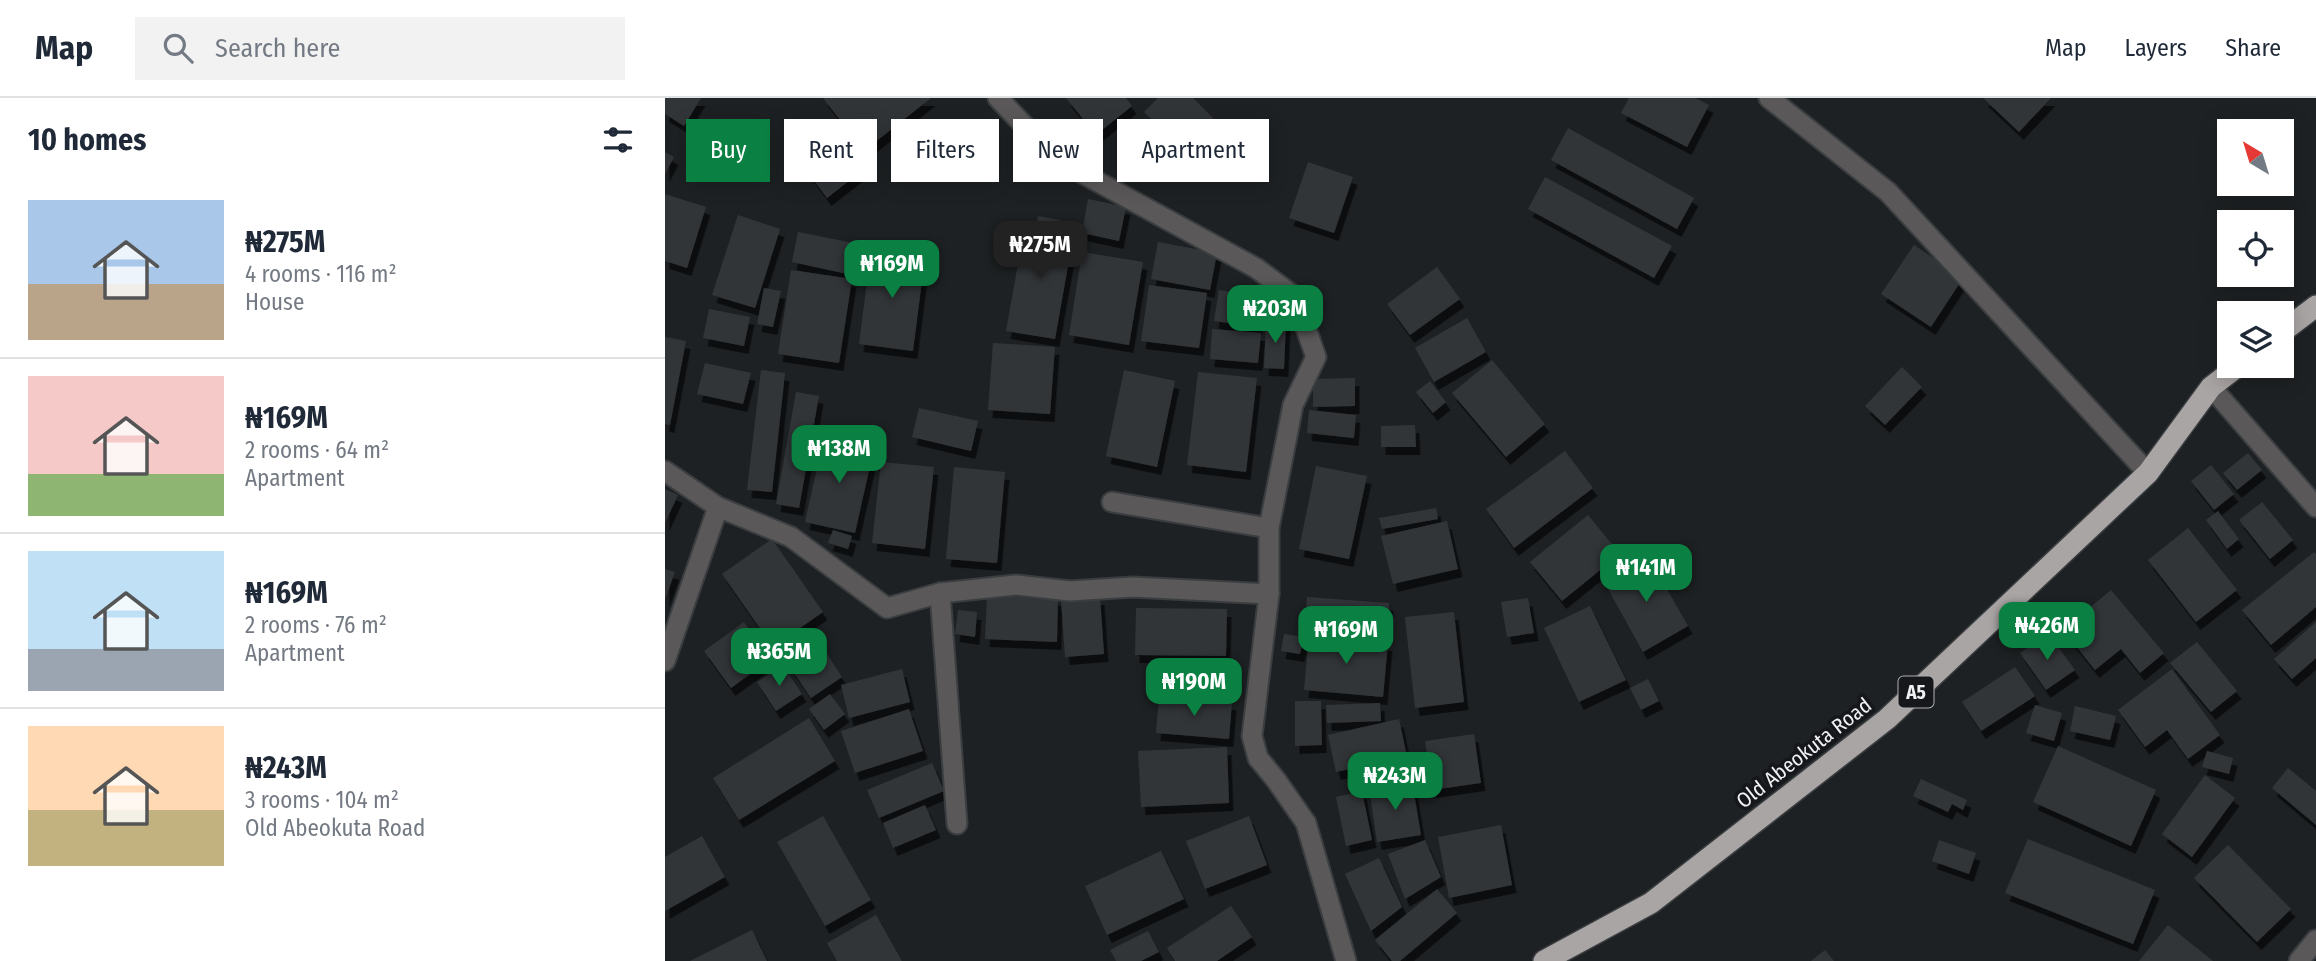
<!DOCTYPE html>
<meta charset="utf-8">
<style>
:root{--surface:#fff;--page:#f2f2f3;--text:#1f2937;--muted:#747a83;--line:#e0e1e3;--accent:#0b8043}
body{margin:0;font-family:"Fira Sans Condensed",sans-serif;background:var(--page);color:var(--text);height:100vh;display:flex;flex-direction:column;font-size:26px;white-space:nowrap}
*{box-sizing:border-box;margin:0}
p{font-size:23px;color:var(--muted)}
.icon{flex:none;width:38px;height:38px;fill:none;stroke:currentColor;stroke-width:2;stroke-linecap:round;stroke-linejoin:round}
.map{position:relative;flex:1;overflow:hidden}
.panel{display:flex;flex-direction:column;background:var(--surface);width:665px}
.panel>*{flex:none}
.hud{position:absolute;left:21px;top:21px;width:665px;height:63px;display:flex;gap:14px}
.needle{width:46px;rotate:322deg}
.fabs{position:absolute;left:1552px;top:21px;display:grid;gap:14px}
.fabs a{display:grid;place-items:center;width:77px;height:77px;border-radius:0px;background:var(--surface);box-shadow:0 4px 18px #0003;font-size:35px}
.price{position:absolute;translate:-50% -60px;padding:0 16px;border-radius:14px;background:var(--accent);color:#fff;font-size:23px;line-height:46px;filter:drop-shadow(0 2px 4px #0008)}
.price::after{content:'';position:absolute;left:50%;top:42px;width:21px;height:16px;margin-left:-10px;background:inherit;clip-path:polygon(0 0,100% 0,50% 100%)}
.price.current{background:#222;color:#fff}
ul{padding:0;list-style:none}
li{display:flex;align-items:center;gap:21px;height:175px;padding:0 28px}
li+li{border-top:2px solid var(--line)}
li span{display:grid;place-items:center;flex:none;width:196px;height:140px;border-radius:0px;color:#555}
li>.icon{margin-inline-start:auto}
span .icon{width:84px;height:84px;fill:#fffc;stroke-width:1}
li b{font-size:30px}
h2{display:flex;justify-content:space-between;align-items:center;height:84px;padding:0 28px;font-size:30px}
.tag{padding:0 24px;border-radius:0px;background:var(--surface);box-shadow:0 4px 18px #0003;font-size:24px;line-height:63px}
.tag.current{background:var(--accent);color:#fff}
header{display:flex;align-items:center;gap:42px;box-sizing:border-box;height:98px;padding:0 35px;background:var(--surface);border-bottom:2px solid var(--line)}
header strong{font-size:33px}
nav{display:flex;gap:38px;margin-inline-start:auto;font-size:24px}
.search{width:490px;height:63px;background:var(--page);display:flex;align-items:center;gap:18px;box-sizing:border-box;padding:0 24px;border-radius:0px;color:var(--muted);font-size:26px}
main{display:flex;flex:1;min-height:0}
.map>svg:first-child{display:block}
.building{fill:#323538;filter:url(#shadow)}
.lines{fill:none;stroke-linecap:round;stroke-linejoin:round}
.street-casing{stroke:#3b3e40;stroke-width:23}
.highway-casing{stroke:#3b3e40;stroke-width:24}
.street{stroke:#5a5858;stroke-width:19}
.highway{stroke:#aaa5a5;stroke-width:21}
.labels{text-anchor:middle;stroke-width:7;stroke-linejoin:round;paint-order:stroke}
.shield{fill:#15171a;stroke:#aeb0b2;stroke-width:2}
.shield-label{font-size:19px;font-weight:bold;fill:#f0f1f3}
.street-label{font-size:21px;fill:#f0f1f3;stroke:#15171a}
</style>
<header>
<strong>Map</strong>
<div class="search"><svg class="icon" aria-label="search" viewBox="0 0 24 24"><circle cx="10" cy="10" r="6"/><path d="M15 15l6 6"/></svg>Search here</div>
<nav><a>Map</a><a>Layers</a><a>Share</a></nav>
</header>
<main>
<section class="panel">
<h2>10 homes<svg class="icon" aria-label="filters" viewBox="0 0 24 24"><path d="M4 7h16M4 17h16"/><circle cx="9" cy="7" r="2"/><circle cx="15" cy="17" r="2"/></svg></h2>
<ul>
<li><span style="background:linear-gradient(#a9c7e8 60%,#b9a48a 0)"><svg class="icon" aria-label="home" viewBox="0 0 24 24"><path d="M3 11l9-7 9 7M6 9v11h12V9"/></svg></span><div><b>₦275M</b><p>4 rooms · 116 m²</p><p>House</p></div></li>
<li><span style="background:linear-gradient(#f6c9c9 70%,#8fb573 0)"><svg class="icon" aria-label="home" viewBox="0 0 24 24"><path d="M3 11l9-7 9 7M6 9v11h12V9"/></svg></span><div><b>₦169M</b><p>2 rooms · 64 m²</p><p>Apartment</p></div></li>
<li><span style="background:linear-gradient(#bfe0f5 70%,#9aa5b1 0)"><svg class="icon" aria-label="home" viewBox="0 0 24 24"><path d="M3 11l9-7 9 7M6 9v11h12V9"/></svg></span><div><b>₦169M</b><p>2 rooms · 76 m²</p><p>Apartment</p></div></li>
<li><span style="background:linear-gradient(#ffd9b3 60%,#c2b280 0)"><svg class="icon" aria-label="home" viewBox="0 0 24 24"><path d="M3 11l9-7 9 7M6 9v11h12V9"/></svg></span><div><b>₦243M</b><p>3 rooms · 104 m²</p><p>Old Abeokuta Road</p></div></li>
</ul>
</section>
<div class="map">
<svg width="1651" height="863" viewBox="0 0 1651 863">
<defs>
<filter id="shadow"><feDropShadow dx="4.5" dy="8" stdDeviation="0" flood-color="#0009"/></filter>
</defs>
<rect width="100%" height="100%" fill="#1e2123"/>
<g class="building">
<path d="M0,0h36l-17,28 -19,-12z"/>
<path d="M158,0h108l-67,53z"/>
<path d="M401,0h60l6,8 -36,29z"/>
<path d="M493,0h35l23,23 -32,32 -40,-41z"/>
<path d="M964,0h66l14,7 -22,42 -66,-34z"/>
<path d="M1318,0h68l-32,34z"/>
<path d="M164,28l34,44 -36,28 -33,-44z"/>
<path d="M903,30l126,70 -17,31 -126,-69z"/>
<path d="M0,54l9,5 -9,17z"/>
<path d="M643,64l45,15 -19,56 -45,-15z"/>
<path d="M880,79l127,69 -18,32 -126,-69z"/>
<path d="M0,96l41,13 -19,61 -22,-7z"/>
<path d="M423,101l38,8 -7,34 -37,-8z"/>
<path d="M73,117l42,14 -25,79 -43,-13z"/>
<path d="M373,118l22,4 -2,16 15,2 -18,101 -49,-8 18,-101 11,2z"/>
<path d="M133,134l60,12 -6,31 -60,-13z"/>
<path d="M493,144l59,11 -7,37 -59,-11z"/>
<path d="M1249,147l49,33 -32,49 -50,-33z"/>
<path d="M206,152l54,7 -12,94 -54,-7z"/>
<path d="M417,154l61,10 -14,83 -60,-10z"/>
<path d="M772,169l23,32 -50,36 -23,-31z"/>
<path d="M126,172l61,9 -13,84 -61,-9z"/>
<path d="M484,187l58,8 -8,55 -58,-7z"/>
<path d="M99,190l17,3 -8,36 -16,-3z"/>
<path d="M554,192l42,6 -4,31 -43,-6z"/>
<path d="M44,211l41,8 -6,29 -41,-8z"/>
<path d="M802,220l19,34 -52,30 -19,-34z"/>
<path d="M601,224h20l-2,47 -20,-1z"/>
<path d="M547,231l49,4 -3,30 -48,-4z"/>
<path d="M0,239l21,4 -16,84 -5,-1z"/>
<path d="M328,245l62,4 -5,67 -62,-4z"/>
<path d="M827,262l53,64 -39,33 -54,-64z"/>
<path d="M40,265l46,10 -8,31 -46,-10z"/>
<path d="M1237,269l20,20 -37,38 -20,-19z"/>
<path d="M96,272l24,3 -13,119 -25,-2z"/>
<path d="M459,272l51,11 -18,86 -51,-11z"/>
<path d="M533,274l59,6 -11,94 -59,-7z"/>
<path d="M690,280v28l-42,1v-28z"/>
<path d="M765,283l16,21 -13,11 -17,-21z"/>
<path d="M131,294l23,4 -20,112 -23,-4z"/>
<path d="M254,310l59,13 -7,30 -59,-14z"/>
<path d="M644,312l47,5 -2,23 -47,-5z"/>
<path d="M750,327l1,22h-35v-21z"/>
<path d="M159,339l50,11 -19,85 -50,-11z"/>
<path d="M900,353l28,37 -79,60 -28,-39z"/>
<path d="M1583,355l14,17 -25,20 -14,-17z"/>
<path d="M216,364l53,5 -9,82 -53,-6z"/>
<path d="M1546,367l23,29 -20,16 -23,-29z"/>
<path d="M651,368l51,10 -18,83 -50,-10z"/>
<path d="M289,369l51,5 -8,91 -51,-4z"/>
<path d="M0,391l13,6 -13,28z"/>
<path d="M1597,404l31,38 -23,19 -31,-39z"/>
<path d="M771,410l2,11 -56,10 -3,-11z"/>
<path d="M1553,413l21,28 -12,10 -21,-29z"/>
<path d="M923,417l32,39 -58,47 -32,-39z"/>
<path d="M782,423l11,48 -65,15 -12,-48z"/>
<path d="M1523,430l49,62 -41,32 -48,-62z"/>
<path d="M168,432l19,6 -4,13 -20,-6z"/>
<path d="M107,441l51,73 -50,35 -51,-73z"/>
<path d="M1649,454l2,2v53l-45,38 -29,-35z"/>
<path d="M984,459l39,69 -45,26 -39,-70z"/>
<path d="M0,471l10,3 -10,27z"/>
<path d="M1446,492l53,63 -24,20 -19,-24 -26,21 -32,-40z"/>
<path d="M322,498l71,2 -1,44 -72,-3z"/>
<path d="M435,499l4,57 -39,3 -4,-57z"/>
<path d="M642,499l82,6 -2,30 -82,-6z"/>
<path d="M863,500l6,35 -27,4 -6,-35z"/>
<path d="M925,508l36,74 -47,22 -35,-74z"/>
<path d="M471,510l91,1 -1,47 -91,-1z"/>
<path d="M293,512l19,2 -2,25 -20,-3z"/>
<path d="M789,514l10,90 -49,6 -10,-91z"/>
<path d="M79,524l27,37 -40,29 -27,-37z"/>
<path d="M1651,524v36l-24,21 -18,-20z"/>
<path d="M1383,535l27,37 -29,20 -26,-37z"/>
<path d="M619,536l20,3 -4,17 -19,-3z"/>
<path d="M644,538l79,7 -5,54 -79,-7z"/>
<path d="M1532,544l40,49 -26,21 -41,-49z"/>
<path d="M155,545l22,34 -31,21 -23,-34z"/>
<path d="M118,567l19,29 -26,17 -19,-29z"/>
<path d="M1350,569l20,29 -54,35 -19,-29z"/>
<path d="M237,571l8,33 -61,16 -8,-33z"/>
<path d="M1507,571l48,66 -32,24 -21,-29 -22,17 -27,-37z"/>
<path d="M485,573l77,1 -1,20 -76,-1z"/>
<path d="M983,581l11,22 -18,9 -11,-22z"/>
<path d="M165,596l15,20 -21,16 -15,-21z"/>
<path d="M494,598l73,6 -3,37 -73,-6z"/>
<path d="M630,603h26l1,44 -27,1z"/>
<path d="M715,605l1,18 -54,2 -1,-18z"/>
<path d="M1370,607l27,8 -8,28 -28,-8z"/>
<path d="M1410,608l41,10 -6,24 -40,-9z"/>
<path d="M244,611l14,42 -68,22 -14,-42z"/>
<path d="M144,620l26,43 -96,59 -26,-42z"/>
<path d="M734,621l8,38 -71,15 -8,-37z"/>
<path d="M809,636l7,49 -49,7 -7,-49z"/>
<path d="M1393,648l98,44 -25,56 -98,-44z"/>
<path d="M562,649l2,56 -88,4 -3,-56z"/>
<path d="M1542,653l26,7 -4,16 -27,-7z"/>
<path d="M267,665l12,28 -65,27 -12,-28z"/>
<path d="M1623,670l28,23v34l-44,-37z"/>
<path d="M1540,677l30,23 -43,59 -30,-23z"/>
<path d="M1256,681l46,21 -4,10 -11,-6 -4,8 -35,-16z"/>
<path d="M747,683l9,54 -44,7 -8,-54z"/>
<path d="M697,693l10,49 -26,6 -10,-49z"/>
<path d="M260,707l11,25 -43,18 -10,-25z"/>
<path d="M158,718l48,84 -46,26 -48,-84z"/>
<path d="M584,718l18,49 -62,24 -19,-48z"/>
<path d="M836,727l11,60 -63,13 -11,-61z"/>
<path d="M37,738l23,41 -60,34v-54z"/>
<path d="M1363,741l127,51 -22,54 -128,-51z"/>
<path d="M760,742l16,37 -36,22 -17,-45z"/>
<path d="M1274,742l37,13 -7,21 -37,-13z"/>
<path d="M1563,747l63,64 -34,33 -63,-64z"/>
<path d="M496,753l23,48 -77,36 -22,-49z"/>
<path d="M714,760l23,49 -31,24 -26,-57z"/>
<path d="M772,791l20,24 -57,48h-8l-17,-21z"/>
<path d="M566,808l21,31 -35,24h-42l-8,-13z"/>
<path d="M211,817l26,46h-65l-10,-18z"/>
<path d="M1503,827l45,36h-74z"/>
<path d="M87,832l15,31h-77z"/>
<path d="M483,833l11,21 -18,9h-25l-6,-11z"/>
<path d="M1160,852l9,11h-23z"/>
</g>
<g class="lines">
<g class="street-casing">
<g id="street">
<path d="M333,0l58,61 200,109 39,29 21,60 -23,48 -24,123v66l-17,142 6,22 18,22 30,43 40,138"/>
<path d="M1104,0l119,94 260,281"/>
<path d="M1546,289l105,120"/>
<path d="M0,373l53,36 73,30 96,71 53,-15 76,-8 54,6 63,-4 136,7"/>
<path d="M447,404l157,26"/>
<path d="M275,495l17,231"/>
<path d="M0,563l53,-154"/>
<path d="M1634,863l17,-21"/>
</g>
</g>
<g class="highway-casing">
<g id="highway">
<path d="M1617,234l34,-26"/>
<path d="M879,863l107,-58 236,-184 261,-246 63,-86 27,-21"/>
</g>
</g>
<use href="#street" class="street"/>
<use href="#highway" class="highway"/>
</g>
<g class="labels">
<rect class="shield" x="1233.5" y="578.5" width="35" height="31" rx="5"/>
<g class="shield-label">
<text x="1251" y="601">A5</text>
</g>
<g class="street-label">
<text transform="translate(1139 655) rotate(-38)" y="7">Old Abeokuta Road</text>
</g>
</g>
</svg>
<div class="fabs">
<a><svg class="needle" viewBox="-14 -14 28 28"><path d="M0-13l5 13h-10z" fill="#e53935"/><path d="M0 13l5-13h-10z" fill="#747a83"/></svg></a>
<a><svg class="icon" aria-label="locate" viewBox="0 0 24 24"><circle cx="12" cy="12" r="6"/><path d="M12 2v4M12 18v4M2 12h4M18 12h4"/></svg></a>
<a><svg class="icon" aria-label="layers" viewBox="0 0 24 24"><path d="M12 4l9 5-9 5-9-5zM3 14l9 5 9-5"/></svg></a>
</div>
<b class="price current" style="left:375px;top:183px">₦275M</b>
<b class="price" style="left:227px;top:202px">₦169M</b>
<b class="price" style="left:610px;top:247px">₦203M</b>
<b class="price" style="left:174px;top:387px">₦138M</b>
<b class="price" style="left:981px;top:506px">₦141M</b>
<b class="price" style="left:1382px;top:564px">₦426M</b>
<b class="price" style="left:681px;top:568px">₦169M</b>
<b class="price" style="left:114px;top:590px">₦365M</b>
<b class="price" style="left:529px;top:620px">₦190M</b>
<b class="price" style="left:730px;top:714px">₦243M</b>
<div class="hud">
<a class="tag current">Buy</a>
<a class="tag">Rent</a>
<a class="tag">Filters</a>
<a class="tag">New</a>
<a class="tag">Apartment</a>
</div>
</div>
</main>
